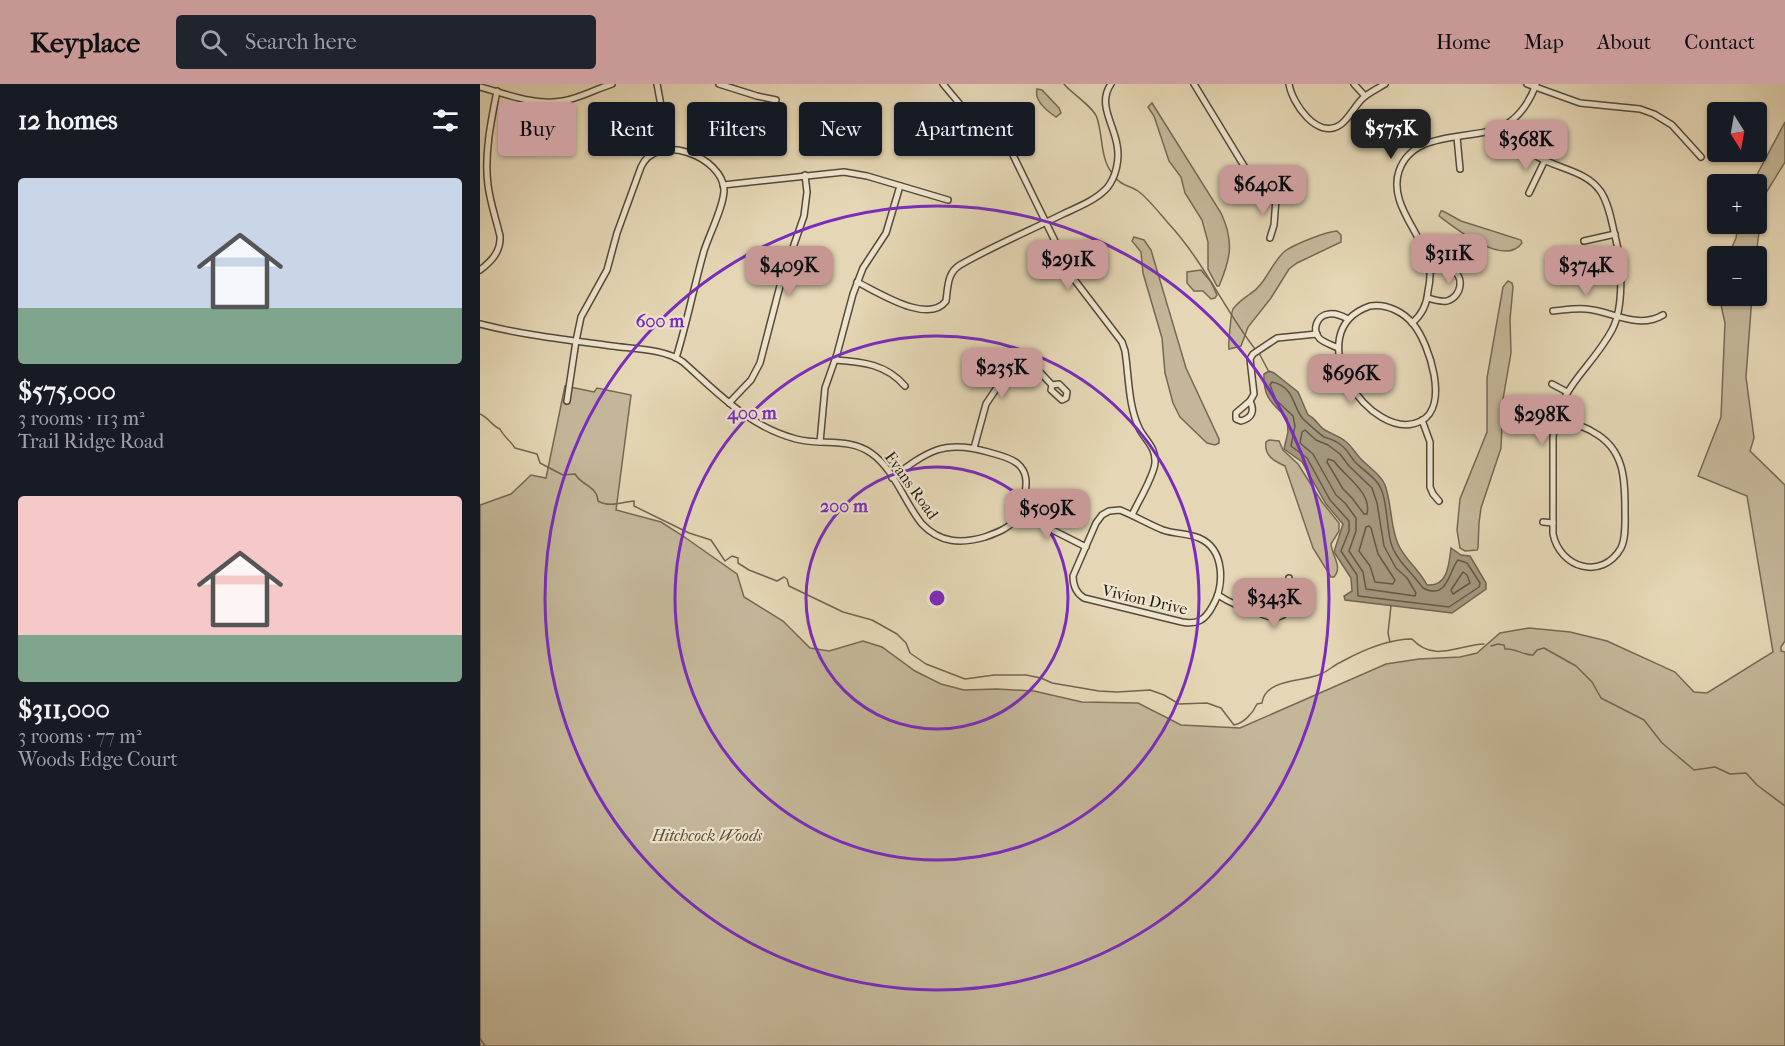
<!DOCTYPE html>
<meta charset="utf-8">
<style>
:root{--surface:#171b24;--page:#20242c;--text:#f1f3f6;--muted:#9ea1a6;--accent:#c59692}
body{margin:0;font-family:"IM FELL French Canon",serif;background:var(--page);color:var(--text);height:100vh;display:flex;flex-direction:column;font-size:22px;white-space:nowrap}
*{box-sizing:border-box;margin:0}
p{font-size:20px;color:var(--muted)}
.icon{flex:none;width:33px;height:33px;fill:none;stroke:currentColor;stroke-width:2;stroke-linecap:round;stroke-linejoin:round}
.map{position:relative;flex:1;overflow:hidden}
.panel{display:flex;flex-direction:column;background:var(--surface);width:480px}
.panel>*{flex:none}
.guide{position:absolute;left:18px;top:18px;width:570px;height:54px;display:flex;gap:12px}
.needle{width:39px;rotate:169deg}
.fabs{position:absolute;left:1227px;top:18px;display:grid;gap:12px}
.fabs a{display:grid;place-items:center;width:60px;height:60px;border-radius:6px;background:var(--surface);box-shadow:0 2px 4px #0004;font-size:30px}
.price{position:absolute;translate:-50% -51px;padding:0 14px;border-radius:12px;background:var(--accent);color:#111;font-size:20px;line-height:39px;filter:drop-shadow(0 2px 3px #0008)}
.price::after{content:'';position:absolute;left:50%;top:36px;width:18px;height:14px;margin-left:-9px;background:inherit;clip-path:polygon(0 0,100% 0,50% 100%)}
.price.on{background:#222;color:#fff}
ul{padding:0;list-style:none}
li{display:grid;align-content:center;gap:12px;height:318px;padding:0 18px}
li span{display:grid;place-items:center;height:186px;border-radius:6px;color:#555}
li>.icon{margin-inline-start:auto}
span .icon{width:108px;height:108px;fill:#fffc;stroke-width:1}
li b{font-size:26px}
h2{display:flex;justify-content:space-between;align-items:center;height:72px;padding:0 18px;font-size:26px}
.chip{padding:0 21px;border-radius:6px;background:var(--surface);box-shadow:0 2px 4px #0004;font-size:21px;line-height:54px}
.chip.on{background:var(--accent);color:#111}
header{display:flex;align-items:center;gap:36px;box-sizing:border-box;height:84px;padding:0 30px;background:var(--accent);color:#111}
header strong{font-size:28px}
nav{display:flex;gap:33px;margin-inline-start:auto;font-size:21px}
.search{width:420px;height:54px;background:var(--page);display:flex;align-items:center;gap:15px;box-sizing:border-box;padding:0 21px;border-radius:6px;color:var(--muted);font-size:22px}
main{display:flex;flex:1;min-height:0}
.map>svg:first-child{display:block}
.green{fill:#c4b799;stroke:#746954;stroke-width:1.5}
.water{fill:#a3977d;stroke:#706551;stroke-width:1.5}
.lines{fill:none;stroke-linecap:round;stroke-linejoin:round}
.shore{stroke:#645946;stroke-width:1.5}
.stream{stroke:#706551;stroke-width:1.5}
.minor-casing{stroke:#544a38;stroke-width:8}
.minor{stroke:#eee5cf;stroke-width:5}
.ring{fill:none;stroke:#7b2cbf;stroke-width:3}
.labels{text-anchor:middle;stroke-width:4.5;stroke-linejoin:round;paint-order:stroke}
.street-label{font-size:16px;fill:#241b0f;stroke:#eee5cf}
.park-label{font-size:16px;font-style:italic;fill:#544a38;stroke:#eee5cf}
.centre{fill:#7b2cbf;stroke:#eee5cf;stroke-width:3}
.ring-label{font-size:18px;text-anchor:middle;font-weight:bold;fill:#7b2cbf;stroke:#eee5cf;stroke-width:4.5;stroke-linejoin:round;paint-order:stroke}
</style>
<header>
<strong>Keyplace</strong>
<div class="search"><svg class="icon" aria-label="search" viewBox="0 0 24 24"><circle cx="10" cy="10" r="6"/><path d="M15 15l6 6"/></svg>Search here</div>
<nav><a>Home</a><a>Map</a><a>About</a><a>Contact</a></nav>
</header>
<main>
<section class="panel">
<h2>12 homes<svg class="icon" aria-label="filters" viewBox="0 0 24 24"><path d="M4 7h16M4 17h16"/><circle cx="9" cy="7" r="2"/><circle cx="15" cy="17" r="2"/></svg></h2>
<ul>
<li><span style="background:linear-gradient(#c9d6e8 70%,#7fa58c 0)"><svg class="icon" aria-label="home" viewBox="0 0 24 24"><path d="M3 11l9-7 9 7M6 9v11h12V9"/></svg></span><div><b>$575,000</b><p>3 rooms · 113 m²</p><p>Trail Ridge Road</p></div></li>
<li><span style="background:linear-gradient(#f6c9c9 75%,#7fa58c 0)"><svg class="icon" aria-label="home" viewBox="0 0 24 24"><path d="M3 11l9-7 9 7M6 9v11h12V9"/></svg></span><div><b>$311,000</b><p>3 rooms · 77 m²</p><p>Woods Edge Court</p></div></li>
</ul>
</section>
<div class="map">
<svg width="1305" height="962" viewBox="0 0 1305 962">
<rect width="100%" height="100%" fill="#e5d7b5"/>
<filter id="stains"><feTurbulence type="fractalNoise" baseFrequency=".00333" numOctaves="4"/><feColorMatrix values="0 0 0 0 .2 0 0 0 0 .09 0 0 0 0 .02 0 0 0 .5 -.17"/></filter>
<radialGradient id="worn" r=".72"><stop offset=".6" stop-color="#630" stop-opacity="0"/><stop offset="1" stop-color="#630" stop-opacity=".3"/></radialGradient>
<g class="green">
<path d="M557,5l5,1 17,18 2,5 -5,4c-9,-6 -22,-17 -19,-28z"/>
<path d="M672,19l69,110c13,28 10,45 -2,73h-2l-9,-17v-27l-6,-22 -17,-27 -4,-16 -12,-16 -15,-45 -6,-9z"/>
<path d="M1305,38v40l-24,39 -1,23 -4,32h-28l8,-18 2,-14h18v-40h-4z"/>
<path d="M961,127h2l18,10 60,19 1,3c-18,25 -67,-15 -83,-27z"/>
<path d="M857,147l4,4v7l-44,21 -8,6 -18,29 -23,29 -7,19 -12,3c-1,-4 2,-36 4,-40 5,-7 10,-10 17,-15 16,-10 21,-31 35,-43 10,-7 40,-19 52,-20z"/>
<path d="M654,153l10,3 7,10 35,118 33,71v4l-4,2 -8,-2 -27,-26 -7,-14 -8,-30 -3,-35 -19,-65 -2,-21 -9,-11z"/>
<path d="M721,186l10,12 6,13 -2,3 -4,1 -8,-8h-9l-7,-8v-11z"/>
<path d="M1028,197l4,2 1,4 -3,32 1,34 -8,46 -2,49 -20,60 -2,15 -1,25 -1,2 -12,1 -5,-3 -3,-18 3,-31 27,-67v-54l16,-91z"/>
<path d="M1239,212h33l-6,81 8,61 -4,13 35,34v156l-4,6v4l4,1v394h-1305v-541l31,-11 20,-19 15,3 19,-92 29,6 3,-4 34,7 -15,115 45,12 22,14 54,38 7,23 39,24 27,27 19,3 34,-10 19,6 33,24 26,13 23,6 33,-1 37,2 48,11 56,1 43,22 59,3 146,-64 33,-5 41,-2 17,-4 23,-20 29,-5 41,4 37,9 68,31 19,20 13,1 66,-41 -26,-156 -49,-20 23,-59 4,-94z"/>
<path d="M789,356l10,1 4,9 15,14 24,38 17,21v8l-8,13c1,12 12,23 3,33h-3l-18,-29 -28,-82c-11,-5 -21,-10 -19,-24z"/>
</g>
<path class="water" d="M789,287l5,2 24,19 10,23c8,3 10,11 17,15 7,4 14,6 20,11 7,5 10,12 15,17 8,9 21,16 25,27 7,19 5,41 13,59 7,16 21,25 29,41 21,2 22,-21 24,-37l10,7 9,1 16,27v6l-34,24 -107,-13 -1,-4 8,-5 -1,-13 -17,-26 9,-28 -17,-20 -24,-42 -18,-13 4,-17 -1,-14c-15,-15 -24,-20 -23,-44z"/>
<g class="lines">
<g class="shore">
<path d="M792,298c23,5 20,24 31,37 2,2 19,17 21,18 6,2 11,3 17,8 6,4 9,11 14,17 7,7 15,12 21,19 12,12 10,46 15,62 5,18 22,30 32,45 25,13 26,-18 35,-28l9,3 13,20 -1,4 -30,20 -91,-11 -1,-21 -16,-24 8,-20v-10l-19,-21 -23,-42 -16,-12 4,-20 -2,-10 -17,-16 -6,-15z"/>
<path d="M825,346l11,10 12,5 12,9 9,12 23,22 5,15 7,43 12,22 11,10 9,15 -1,3 -49,-7 -3,-17 -14,-21 7,-20v-13l-11,-15 -9,-8 -23,-41 -13,-11 2,-11z"/>
<path d="M848,375l6,2c11,16 38,31 33,53h-3l-12,-16 -9,-9 -16,-27z"/>
<path d="M889,442l2,2 7,26 17,26 -2,4 -18,-2 -5,-16 -11,-15 7,-24z"/>
<path d="M983,488l4,3 3,8 -17,11 -2,-4z"/>
</g>
<g class="stream">
<path d="M584,0c8,10 30,23 33,34 6,17 3,40 15,55"/>
<path d="M635,93c6,9 14,8 23,14 9,6 23,24 31,33 35,38 55,85 86,125"/>
<path d="M779,269l10,19"/>
<path d="M0,330c9,4 12,12 20,15 4,8 10,11 15,19l22,6 3,9 23,12 12,-1c7,12 22,12 23,27 12,7 24,1 36,0v5l55,27 22,7 14,21 7,-5 6,2v5l11,7 28,11 7,-4 3,2 2,7 54,26 29,8 25,14 9,9 4,10 16,11 39,15 29,-4h32l15,3 11,5 47,8 18,1 33,-2 14,5 15,9 28,-1 14,5 13,17c10,-2 19,-12 23,-21l5,-1c3,-25 43,-21 59,-29 7,-3 13,-9 20,-12 20,-11 48,-23 71,-23 22,24 46,6 72,5"/>
<path d="M910,558l-2,-9 3,-27"/>
<path d="M1011,562l7,-2 6,1 1,4c11,-1 17,6 28,6l4,-5 7,-2 32,18 16,16 9,16 43,22 18,23 32,27 21,-3 15,7 16,-1 11,12 28,21"/>
<path d="M0,954l5,8"/>
</g>
<g class="minor-casing">
<g id="minor">
<path d="M177,0l12,65"/>
<path d="M239,0l38,12 19,4"/>
<path d="M463,0l21,25 47,42 62,127 49,64 3,9c4,25 3,56 15,79 7,12 16,18 15,33 -1,13 -17,39 -23,52"/>
<path d="M714,0l61,100 8,8 13,7 25,-4"/>
<path d="M809,0c3,19 28,56 51,41 9,-6 14,-18 22,-26 6,-6 15,-10 23,-15"/>
<path d="M874,0l11,12"/>
<path d="M1047,0l53,19 60,6 14,5 18,11 29,32"/>
<path d="M0,3c26,7 56,19 83,14 17,-3 33,-12 49,-17"/>
<path d="M1027,40c9,13 18,24 31,33 21,12 49,14 63,35 9,14 11,33 15,48 6,25 8,67 -4,90 -23,42 -52,53 -59,107v97c7,34 49,47 68,14 5,-10 4,-25 4,-36 0,-32 0,-63 -32,-80 -11,-7 -28,-12 -39,-3"/>
<path d="M977,53l3,32"/>
<path d="M243,101l121,-13 23,4 81,24"/>
<path d="M1049,109l16,-33"/>
<path d="M790,154l4,-13 2,-26"/>
<path d="M1104,157l31,-7"/>
<path d="M0,186c12,-9 21,-19 20,-34 -4,-17 -10,-34 -12,-51 -4,-30 3,-64 9,-94"/>
<path d="M377,198c21,10 71,43 89,19 2,-14 1,-28 14,-36 33,-19 69,-34 103,-51 15,-7 33,-14 44,-26 9,-11 13,-29 10,-43 -3,-21 -20,-41 -6,-61"/>
<path d="M948,214c6,2 12,4 19,3 15,-4 19,-27 2,-32 -5,-2 -13,0 -19,1"/>
<path d="M890,222c16,-3 34,6 44,19 15,19 36,81 7,96 -49,25 -126,-89 -51,-115z"/>
<path d="M1073,227c11,-1 22,-3 33,-2 26,2 52,21 77,6"/>
<path d="M932,239c11,-9 15,-19 16,-32 2,-9 3,-18 1,-27 -7,-31 -41,-60 -30,-93 15,-44 76,-28 108,-47 14,-9 24,-25 29,-40"/>
<path d="M0,240c43,11 88,16 132,22 23,3 53,3 71,16 36,32 65,64 113,77 26,7 52,-2 75,14 24,17 33,49 51,71 18,19 39,20 63,13 11,-4 23,-8 31,-18 5,-7 7,-17 9,-26 2,-11 2,-21 -7,-29 -8,-7 -20,-9 -30,-12 -44,-13 -60,-1 -96,26"/>
<path d="M858,264c-6,-3 -13,-5 -18,-9 -9,-9 -3,-24 9,-25 7,-1 13,2 19,5"/>
<path d="M355,276c28,2 51,4 70,26"/>
<path d="M1072,300l15,8"/>
<path d="M87,317l9,-60 5,-24 26,-47 10,-37 24,-66c16,-36 82,-10 83,23 0,16 -15,45 -20,61 -10,35 -17,72 -28,107"/>
<path d="M770,317l4,-7 -4,-35 3,-5 24,-16 40,-4"/>
<path d="M770,317c5,10 2,17 -9,20l-5,-2v-6z"/>
<path d="M249,319l22,-23 9,-17 21,-81 23,-66 3,-24 -2,-17"/>
<path d="M942,336l8,22v45l3,7 6,7"/>
<path d="M340,358l5,-54 12,-34 16,-60 10,-26 23,-35 14,-47"/>
<path d="M494,364l12,-44 12,-18 30,-20 9,3 15,16 -1,5 11,10 4,-2 1,-6 -8,-8 -7,1"/>
<path d="M640,426c15,6 28,14 43,20 11,4 25,3 36,8 26,11 26,48 13,69 -7,13 -15,18 -30,15l-98,-24c-8,-5 -11,-12 -11,-22l23,-53 6,-8 7,-4z"/>
<path d="M539,429l67,34"/>
<path d="M1063,438l10,1"/>
<path d="M738,511c12,8 24,13 39,17 5,2 12,6 18,5 19,0 16,-26 14,-39"/>
</g>
</g>
<use href="#minor" class="minor"/>
</g>
<g class="ring">
<circle cx="457" cy="514" r="131"/>
<circle cx="457" cy="514" r="262"/>
<circle cx="457" cy="514" r="392"/>
</g>
<g class="labels">
<g class="street-label">
<text transform="translate(432 401) rotate(54)" y="6">Evans Road</text>
<text transform="translate(665 515) rotate(13)" y="6">Vivion Drive</text>
</g>
<g class="park-label">
<text x="227" y="757">Hitchcock Woods</text>
</g>
</g>
<circle cx="457" cy="514" r="9" class="centre"/>
<g class="ring-label">
<text x="180" y="243">600 m</text>
<text x="272" y="335">400 m</text>
<text x="364" y="428">200 m</text>
</g>
<rect width="100%" height="100%" filter="url(#stains)"/>
<rect width="100%" height="100%" fill="url(#worn)"/>
</svg>
<div class="fabs">
<a><svg class="needle" viewBox="-14 -14 28 28"><path d="M0-13l5 13h-10z" fill="#e53935"/><path d="M0 13l5-13h-10z" fill="#9ea1a6"/></svg></a>
<a>+</a>
<a>−</a>
</div>
<b class="price on" style="left:911px;top:76px">$575K</b>
<b class="price" style="left:1046px;top:87px">$368K</b>
<b class="price" style="left:783px;top:132px">$640K</b>
<b class="price" style="left:969px;top:201px">$311K</b>
<b class="price" style="left:588px;top:207px">$291K</b>
<b class="price" style="left:309px;top:213px">$409K</b>
<b class="price" style="left:1106px;top:213px">$374K</b>
<b class="price" style="left:522px;top:315px">$235K</b>
<b class="price" style="left:871px;top:321px">$696K</b>
<b class="price" style="left:1062px;top:362px">$298K</b>
<b class="price" style="left:567px;top:456px">$509K</b>
<b class="price" style="left:794px;top:545px">$343K</b>
<div class="guide">
<a class="chip on">Buy</a>
<a class="chip">Rent</a>
<a class="chip">Filters</a>
<a class="chip">New</a>
<a class="chip">Apartment</a>
</div>
</div>
</main>
